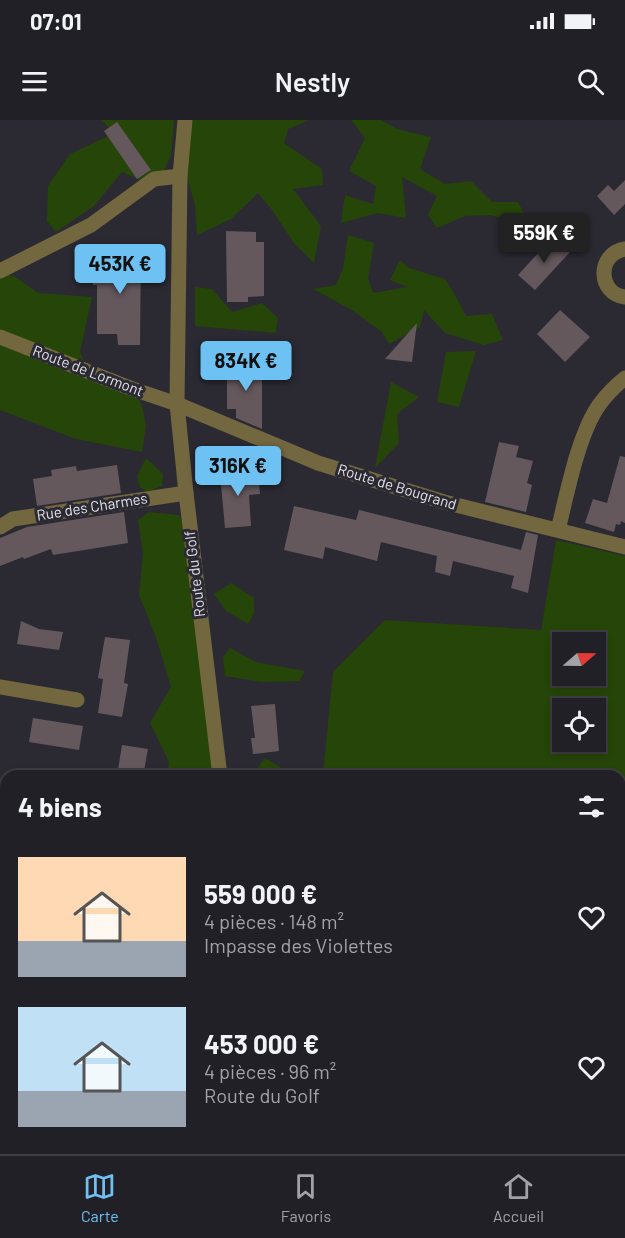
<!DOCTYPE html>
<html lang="fr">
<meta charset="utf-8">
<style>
:root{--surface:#202026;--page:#28282e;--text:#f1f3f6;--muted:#a2a3a7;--line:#3d3e43;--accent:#6dc2f3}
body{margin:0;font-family:Barlow,sans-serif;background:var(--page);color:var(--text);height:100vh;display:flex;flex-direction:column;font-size:22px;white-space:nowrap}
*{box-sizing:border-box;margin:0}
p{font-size:20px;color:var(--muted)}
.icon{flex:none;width:33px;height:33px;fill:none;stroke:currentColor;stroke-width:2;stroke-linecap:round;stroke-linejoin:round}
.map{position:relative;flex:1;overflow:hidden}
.side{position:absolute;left:0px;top:650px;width:626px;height:386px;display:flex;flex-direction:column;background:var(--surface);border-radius:18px 18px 0 0;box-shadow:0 3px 9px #0003,0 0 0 2px var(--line)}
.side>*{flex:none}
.needle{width:39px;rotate:70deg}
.buttons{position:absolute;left:552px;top:512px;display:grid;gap:12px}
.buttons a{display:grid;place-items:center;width:54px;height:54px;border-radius:0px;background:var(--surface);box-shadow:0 3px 9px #0003,0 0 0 2px var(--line);font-size:30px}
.price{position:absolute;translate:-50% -51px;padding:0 14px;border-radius:6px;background:var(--accent);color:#111;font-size:20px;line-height:39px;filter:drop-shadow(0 2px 3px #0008)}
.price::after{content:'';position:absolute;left:50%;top:36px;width:18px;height:14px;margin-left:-9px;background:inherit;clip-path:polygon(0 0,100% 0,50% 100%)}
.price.current{background:#222;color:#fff}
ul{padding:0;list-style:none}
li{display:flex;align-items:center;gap:18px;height:150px;padding:0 18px}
li span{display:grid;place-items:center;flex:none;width:168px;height:120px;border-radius:0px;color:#555}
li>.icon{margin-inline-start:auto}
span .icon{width:72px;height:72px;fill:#fffc;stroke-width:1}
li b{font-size:26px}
h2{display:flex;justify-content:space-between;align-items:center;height:72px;padding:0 18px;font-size:26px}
.status{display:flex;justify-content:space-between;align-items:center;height:42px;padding:0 30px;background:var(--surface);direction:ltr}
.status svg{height:16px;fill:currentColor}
header{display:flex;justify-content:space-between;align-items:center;height:78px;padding:0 18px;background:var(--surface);font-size:27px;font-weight:600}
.tab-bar{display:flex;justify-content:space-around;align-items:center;height:84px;border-top:2px solid var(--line);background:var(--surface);font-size:16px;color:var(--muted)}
.tab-bar a{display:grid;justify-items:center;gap:3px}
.tab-bar .current{color:var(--accent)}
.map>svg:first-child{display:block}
.green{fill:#264508;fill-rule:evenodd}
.building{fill:#64585d}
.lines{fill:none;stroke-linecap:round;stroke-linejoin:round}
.minor{stroke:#736740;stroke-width:15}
.labels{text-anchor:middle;stroke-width:6;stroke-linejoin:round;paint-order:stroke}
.street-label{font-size:15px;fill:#e0e0e6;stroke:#2b2a33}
</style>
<div class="status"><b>07:01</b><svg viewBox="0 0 49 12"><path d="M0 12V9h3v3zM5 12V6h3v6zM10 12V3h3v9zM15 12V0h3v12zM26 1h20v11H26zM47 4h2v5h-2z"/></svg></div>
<header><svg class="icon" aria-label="menu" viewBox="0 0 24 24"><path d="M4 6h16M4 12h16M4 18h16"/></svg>Nestly<svg class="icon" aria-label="search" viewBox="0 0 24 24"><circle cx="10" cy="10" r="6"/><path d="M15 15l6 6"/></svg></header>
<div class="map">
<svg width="625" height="1034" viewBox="0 0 625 1034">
<rect width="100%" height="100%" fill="#2b2a33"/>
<g class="green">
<path d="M101,0h73l-3,35 -14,32 -35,-15 -28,34 -38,26 -9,-11 1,-35 22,-32 45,-21z"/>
<path d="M192,0h117l-21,9 -4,14 38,26 1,16 -30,4 28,37 -7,37 -20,-20 -22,-33 -14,-17 -27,26 -34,16 -2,-30 -10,-35z"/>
<path d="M351,0h30l16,9 34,8 -11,32 25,15 26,-3 21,21h26l8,15 -2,6 -34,-8 -25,1 -28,12 -9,-13 9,-19 -35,-19 4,41 -28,-5 -37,10 4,-28 28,9 3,-18 -27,-15 16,-33z"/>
<path d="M348,115l26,8 -6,35 5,15 34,-6 -17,-7 10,-20 9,8 36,11 9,14 12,23 26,-2 11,26 -19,5 -39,-12 -21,-23 -4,17 -31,17 -7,-12 -30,-22 -39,-21 23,-4 7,-17z"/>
<path d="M0,153l14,3 24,17 54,4 -12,55 6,13 44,23 12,17 4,20 -4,27 -66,-13 -76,-29z"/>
<path d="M195,167l17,2 20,23 30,-9 16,15 -2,15 -81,-7z"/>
<path d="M476,231l-17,56 -22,-5 9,-50z"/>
<path d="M391,262l28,15 -22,17 2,29 -24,25z"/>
<path d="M146,338l17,16 -1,12 -15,6 -7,-5 -3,-11z"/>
<path d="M149,392l30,3 12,24 29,236h-53l2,-13 -19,-39 21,-36 -15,-50 -17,-42 4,-42 -5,-33z"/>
<path d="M556,420l69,16v598h-352l1,-5h346v-373l-297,-1 10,-103 52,-52 156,10zM562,522h34v33h-34zM562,588h34v33h-34z"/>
<path d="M231,463l23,15v15l-6,11 -22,-13 -12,-17z"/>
<path d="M230,528l26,14 49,9 -6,10 -37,1 -37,-6 -2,-19z"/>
<path d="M265,638l15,9 2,8h-30z"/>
</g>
<g class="building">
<path d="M117,2l34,48 -14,9 -33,-48z"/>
<path d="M625,60v24l-11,11 -17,-19 11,-11 6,6z"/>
<path d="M226,111l30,1v10h8v54l-16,1v5h-21z"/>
<path d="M553,117l17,15 -35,38 -17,-15z"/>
<path d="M115,127h26l-1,98h-22l-1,-11h-20v-49h-4v-25l22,1z"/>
<path d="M560,190l30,27 -25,25 -28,-28z"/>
<path d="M417,203l-5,39 -27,-3z"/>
<path d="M227,244h35v65l-26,-11v-9h-9z"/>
<path d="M499,322l20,4 -3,11 17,4 -6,22 5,2 -6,27 -41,-10z"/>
<path d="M620,336l5,1v66l-4,-2 -1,4 -4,-1 -2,8 -29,-9 8,-24 14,4z"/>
<path d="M117,345l4,28 -84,13 -4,-27 19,-3 -1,-6 25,-4 1,5z"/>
<path d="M258,351l2,23 -11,1 2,31 -26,2 -5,-54z"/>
<path d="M294,386l62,14 3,-10 162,40 5,-18 12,3 -10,58 -17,-5 3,-12 -61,-15 -3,15 -15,-4 2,-16 -56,-14 -4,19 -52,-14 -2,12 -39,-9z"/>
<path d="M124,392l4,31 -75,12 -2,-6 -27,10 -1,-2 -23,9v-28l27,-11z"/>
<path d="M21,501l18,8 24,3 -4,18 -42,-6z"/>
<path d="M105,517l25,3 -6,43 4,1 -6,33 -24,-4 5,-34 -5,-1z"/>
<path d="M275,584l4,47 -26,3 -2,-16h4l-4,-32z"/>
<path d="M33,598l50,8 -4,24 -50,-8z"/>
<path d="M122,625l26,4 -5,27h-26z"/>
</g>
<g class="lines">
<g class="minor">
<path d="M185,0l-5,56 -3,228 9,89 34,283"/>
<path d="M625,129c-29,5 -27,45 0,48"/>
<path d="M0,151l91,-46 63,-46 26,-3"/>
<path d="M0,217l130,51 47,16 141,59 126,39 181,45"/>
<path d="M0,407l13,-8 173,-26"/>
<path d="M558,410c9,-36 20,-95 41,-125 8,-11 16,-19 26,-27"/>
<path d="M0,567l77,13"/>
<path d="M0,747l6,1"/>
<path d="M0,996l6,2"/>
<path d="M90,1029l14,5"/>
<path d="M121,1034l2,-5"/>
<path d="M259,1034v-5"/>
</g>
</g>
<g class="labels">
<g class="street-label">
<text transform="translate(88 251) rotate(21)" y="5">Route de Lormont</text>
<text transform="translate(397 367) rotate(17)" y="5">Route de Bougrand</text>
<text transform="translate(92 387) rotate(-9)" y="5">Rue des Charmes</text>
<text transform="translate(195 454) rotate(-97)" y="5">Route du Golf</text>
</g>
</g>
</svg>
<div class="buttons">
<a><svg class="needle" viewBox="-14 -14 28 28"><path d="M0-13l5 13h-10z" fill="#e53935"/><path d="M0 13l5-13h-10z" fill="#a2a3a7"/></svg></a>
<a><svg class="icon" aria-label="locate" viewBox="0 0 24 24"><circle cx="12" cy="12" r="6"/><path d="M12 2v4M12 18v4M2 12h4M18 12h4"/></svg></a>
</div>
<b class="price current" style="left:544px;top:144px">559K €</b>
<b class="price" style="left:120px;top:175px">453K €</b>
<b class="price" style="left:246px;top:272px">834K €</b>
<b class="price" style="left:238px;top:377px">316K €</b>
<section class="side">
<h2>4 biens<svg class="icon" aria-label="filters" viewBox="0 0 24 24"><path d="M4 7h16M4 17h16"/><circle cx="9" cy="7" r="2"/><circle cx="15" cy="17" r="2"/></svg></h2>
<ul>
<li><span style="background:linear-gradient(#ffd9b3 70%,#9aa5b1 0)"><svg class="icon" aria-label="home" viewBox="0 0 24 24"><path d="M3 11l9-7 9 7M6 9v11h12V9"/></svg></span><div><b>559 000 €</b><p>4 pièces · 148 m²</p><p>Impasse des Violettes</p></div><svg class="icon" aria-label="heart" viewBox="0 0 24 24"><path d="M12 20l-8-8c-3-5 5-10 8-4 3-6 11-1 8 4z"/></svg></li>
<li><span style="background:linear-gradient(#bfe0f5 70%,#9aa5b1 0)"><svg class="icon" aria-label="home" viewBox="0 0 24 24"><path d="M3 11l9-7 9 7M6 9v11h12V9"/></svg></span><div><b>453 000 €</b><p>4 pièces · 96 m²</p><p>Route du Golf</p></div><svg class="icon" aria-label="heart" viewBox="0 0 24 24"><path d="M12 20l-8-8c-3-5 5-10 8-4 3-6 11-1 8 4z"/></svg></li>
</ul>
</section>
</div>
<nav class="tab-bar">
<a class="current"><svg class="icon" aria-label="map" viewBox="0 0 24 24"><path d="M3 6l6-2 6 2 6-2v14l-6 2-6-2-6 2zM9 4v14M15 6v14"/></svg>Carte</a>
<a><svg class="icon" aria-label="saved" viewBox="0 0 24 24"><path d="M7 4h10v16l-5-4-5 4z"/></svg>Favoris</a>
<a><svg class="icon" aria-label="home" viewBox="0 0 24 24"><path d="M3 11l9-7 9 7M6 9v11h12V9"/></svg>Accueil</a>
</nav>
